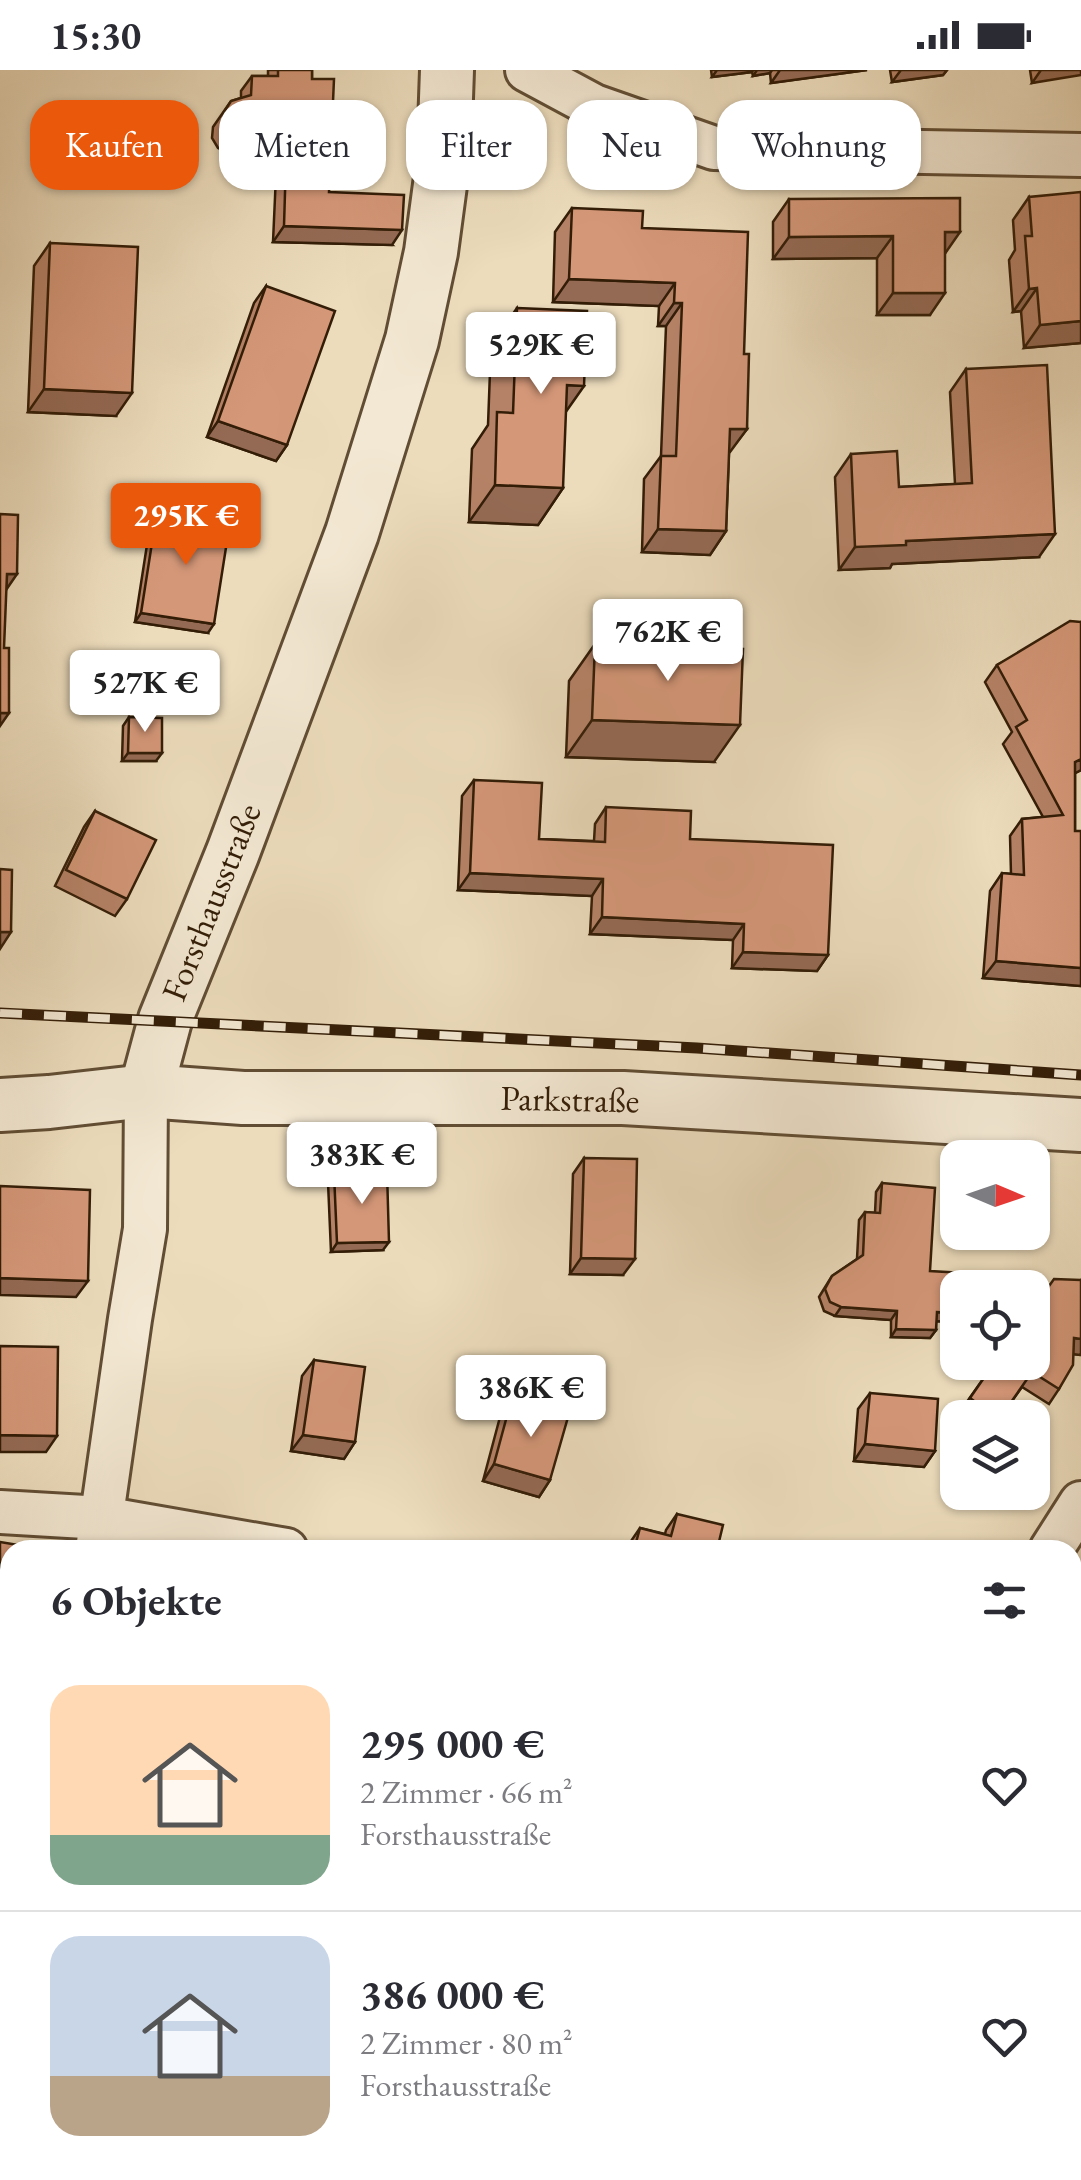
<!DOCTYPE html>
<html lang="de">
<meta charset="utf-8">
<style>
:root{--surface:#fff;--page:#f7f7f7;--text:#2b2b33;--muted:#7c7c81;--line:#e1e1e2;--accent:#ea580c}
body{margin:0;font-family:"EB Garamond",serif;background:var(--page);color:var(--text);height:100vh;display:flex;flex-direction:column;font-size:38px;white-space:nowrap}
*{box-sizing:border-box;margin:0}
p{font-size:32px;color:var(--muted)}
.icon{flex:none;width:55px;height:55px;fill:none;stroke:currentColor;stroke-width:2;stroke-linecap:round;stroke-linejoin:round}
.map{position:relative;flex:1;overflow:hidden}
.details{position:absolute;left:0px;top:1470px;width:1082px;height:640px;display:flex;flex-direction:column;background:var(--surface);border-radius:30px 30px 0 0;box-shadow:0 2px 8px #0004}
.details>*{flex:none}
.banner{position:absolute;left:30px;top:30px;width:1022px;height:90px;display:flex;gap:20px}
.needle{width:65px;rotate:92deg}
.tools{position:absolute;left:940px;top:1070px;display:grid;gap:20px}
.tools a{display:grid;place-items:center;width:110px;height:110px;border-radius:20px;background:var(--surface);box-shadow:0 2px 8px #0004;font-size:50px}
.price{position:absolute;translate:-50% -85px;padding:0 22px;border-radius:10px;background:#fff;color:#222;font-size:32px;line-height:65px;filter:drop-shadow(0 2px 5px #0008)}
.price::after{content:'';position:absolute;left:50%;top:60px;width:30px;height:22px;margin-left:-15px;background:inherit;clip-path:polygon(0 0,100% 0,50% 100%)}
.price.selected{background:var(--accent);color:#fff}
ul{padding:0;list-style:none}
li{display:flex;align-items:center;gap:30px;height:250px;padding:0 50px}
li+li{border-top:2px solid var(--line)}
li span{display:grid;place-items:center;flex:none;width:280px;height:200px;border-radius:30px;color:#555}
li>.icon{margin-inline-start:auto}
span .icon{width:120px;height:120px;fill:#fffc;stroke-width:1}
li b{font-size:42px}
h2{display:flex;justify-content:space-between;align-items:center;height:120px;padding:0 50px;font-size:42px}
.tag{padding:0 35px;border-radius:30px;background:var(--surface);box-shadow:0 2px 8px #0004;font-size:35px;line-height:90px}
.tag.selected{background:var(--accent);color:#fff}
.status{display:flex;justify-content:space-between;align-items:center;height:70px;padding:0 50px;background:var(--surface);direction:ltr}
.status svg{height:28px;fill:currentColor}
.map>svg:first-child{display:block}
.forest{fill:url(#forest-firs);stroke:#746f4d;stroke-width:2.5}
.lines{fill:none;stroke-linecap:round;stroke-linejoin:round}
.minor-casing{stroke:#614d34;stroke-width:48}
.tertiary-casing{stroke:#614d34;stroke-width:58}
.minor{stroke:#f3e8d3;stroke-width:42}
.tertiary{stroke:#f3e8d3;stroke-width:52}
.rail-casing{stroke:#331d07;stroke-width:11}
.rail{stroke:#f3e8d3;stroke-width:8;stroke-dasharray:22;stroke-linecap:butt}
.wall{fill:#b68267;stroke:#331d07;stroke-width:2.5}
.shaded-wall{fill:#946a54;stroke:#331d07;stroke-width:2.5}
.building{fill:#d49778;stroke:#331d07;stroke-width:2.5}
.labels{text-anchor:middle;stroke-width:8;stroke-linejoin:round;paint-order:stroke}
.street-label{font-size:35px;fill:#331d07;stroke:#f3e8d3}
</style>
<div class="status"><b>15:30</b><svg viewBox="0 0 49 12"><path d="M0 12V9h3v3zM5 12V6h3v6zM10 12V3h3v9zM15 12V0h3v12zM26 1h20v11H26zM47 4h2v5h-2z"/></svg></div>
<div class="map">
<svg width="1081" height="2110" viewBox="0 0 1081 2110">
<defs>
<pattern id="forest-firs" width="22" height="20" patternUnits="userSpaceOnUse" patternTransform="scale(2.5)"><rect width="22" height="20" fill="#b4c193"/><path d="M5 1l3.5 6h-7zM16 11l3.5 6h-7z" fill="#9ba57d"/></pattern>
</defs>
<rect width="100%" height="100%" fill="#ecdcbc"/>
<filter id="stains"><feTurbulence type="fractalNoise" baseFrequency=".002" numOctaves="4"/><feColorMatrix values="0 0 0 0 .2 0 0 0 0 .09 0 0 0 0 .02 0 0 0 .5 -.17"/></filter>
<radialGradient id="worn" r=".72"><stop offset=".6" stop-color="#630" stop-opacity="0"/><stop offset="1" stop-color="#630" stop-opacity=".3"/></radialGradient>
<path class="forest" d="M1081,1764v346h-217l6,-10h202v-322z"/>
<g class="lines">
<g class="minor-casing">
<g id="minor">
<path d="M527,0l67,36 120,42 367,7"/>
<path d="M0,1442l102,6 184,32"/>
<path d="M97,1480l33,-231 15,-90 1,-138"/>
<path d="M1051,1480l30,-47"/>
<path d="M2,2110l8,-52"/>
</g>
</g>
<g class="tertiary-casing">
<g id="tertiary">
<path d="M146,1021l19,-71 68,-168 119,-319 60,-193 19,-88 13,-97 3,-85"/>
<path d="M0,1035l49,-3 97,-11 97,7h380l458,27"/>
</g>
</g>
<use href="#minor" class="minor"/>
<use href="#tertiary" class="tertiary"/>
<g class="rail-casing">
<path id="rail" d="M0,943l697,35 384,27"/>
</g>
<use href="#rail" class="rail"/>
</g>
<g class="wall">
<path d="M268,0h44v9l17,113 63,53 -119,-3 3,-67 -38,-2 1,-16 -21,-9 -6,-10 1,-11 18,-26 10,-3v-7l11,-15h16z"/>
<path d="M711,0h156l-96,13 -1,-10 -17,3 -1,-4 -40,5z"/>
<path d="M890,0h57l-4,5 -51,7z"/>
<path d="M1030,0h51l-49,13z"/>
<path d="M1029,127l52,146 -57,5 -3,-37 -8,1 -4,-52 6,-10 -2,-30z"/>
<path d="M789,129l156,54 -15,62h-53v-57l-104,1v-37z"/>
<path d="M572,138l70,20 102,126 3,75 -18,23 -3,79 -16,24 -68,-3 2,-73 17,-23 5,-130h-8l1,-20 -106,-4 2,-70z"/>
<path d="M50,173l66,173 -88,-4 6,-146z"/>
<path d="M266,216l21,159 -11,16 -69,-24 47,-134z"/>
<path d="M517,238l46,180 -25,37 -69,-3 3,-73 16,-24 3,-80z"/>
<path d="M966,299l73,188 -147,7 -2,4 -51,2 -4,-93 16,-23 48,33 56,-3 -5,-92z"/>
<path d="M157,441l51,122 -73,-11 16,-103z"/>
<path d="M1081,552v148l-6,3v58l6,155 -98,-8 7,-87 12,-18 9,1 -1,-38 12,-17 21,-2 -40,-73 9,-12 -27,-50 12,-17z"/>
<path d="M595,574l119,118 -148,-5 3,-76z"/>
<path d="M129,647l27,44h-34l1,-35z"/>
<path d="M474,710l65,59 55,2 1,-17 11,-17 84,32 138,116 -11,16 -85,-3 1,-28 -143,-6 2,-38 -134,-6 4,-94z"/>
<path d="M95,741l32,88 -12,17 -60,-30 29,-59z"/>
<path d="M584,1088l39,117 -53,-1 3,-100z"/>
<path d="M334,1103l49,77 -52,2 -3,-70z"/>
<path d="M882,1113l48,88 28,17v34l-22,-1v9l-6,8 -39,-1v-17l-56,-4 -11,-5 -5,-14 13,-21 25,-17 2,-39 6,-8 10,1 1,-21z"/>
<path d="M1081,1210v73l-1,2 -7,-1 -14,35 -10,15 -27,-17 -22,31h-35l-6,-5 36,-51z"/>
<path d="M314,1290l41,82 -11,17 -53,-8 11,-75z"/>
<path d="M870,1323l65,58 -11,16 -70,-6 4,-52z"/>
<path d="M511,1331l39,79 -11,17 -56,-16 17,-64z"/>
<path d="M677,1444l40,36h-90l2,-6 11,-16 25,6 1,-4z"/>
<path d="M1072,1627l9,6v47l-9,-6z"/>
<path d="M264,2100h116l-5,10h-116z"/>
</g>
<g class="shaded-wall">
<path d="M717,0h36l-1,2 -40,5z"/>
<path d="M757,0h15l-2,3 -17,3z"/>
<path d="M780,0h87l-96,13z"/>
<path d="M901,0h46l-4,5 -51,7z"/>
<path d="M1041,0h40v5l-49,8z"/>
<path d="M248,88l38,2 -10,15 -38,-2z"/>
<path d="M284,156l118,4 -10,15 -119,-3z"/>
<path d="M945,162h15l-16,23z"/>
<path d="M893,166l-16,22 -104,1 16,-22z"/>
<path d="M569,209l106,4 -16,23 -106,-4z"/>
<path d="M1037,218l-16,23 -8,1 16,-23z"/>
<path d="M893,223h52l-15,22h-53z"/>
<path d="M674,233h8l-16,23h-8z"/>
<path d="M1081,251v22l-57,5 16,-23z"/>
<path d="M567,315l17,1 -26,37z"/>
<path d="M44,319l88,4 -16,23 -88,-4z"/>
<path d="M218,351l69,24 -11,16 -69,-24z"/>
<path d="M730,359h17l-17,23h-16z"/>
<path d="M495,415l68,3 -25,37 -69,-3z"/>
<path d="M658,459l68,2 -16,24 -68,-3z"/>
<path d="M1055,464l-16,23 -147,7 -2,4 -51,2 16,-23 51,-6z"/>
<path d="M7,504h10l-11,16z"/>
<path d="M141,543l73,11 -6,9 -73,-11z"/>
<path d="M0,643h9l-9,13z"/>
<path d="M592,650l148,5 -26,37 -148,-5z"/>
<path d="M128,683h34l-6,8h-34z"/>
<path d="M1081,689v11l-19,10 13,-18z"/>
<path d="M470,803l133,6 -11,17 -134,-6z"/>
<path d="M602,847l142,7 -11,16 -143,-6z"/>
<path d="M0,862h11l-11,17z"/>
<path d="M743,882l85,3 -11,16 -85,-3z"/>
<path d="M996,891l85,7v18l-98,-8z"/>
<path d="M389,1172l-6,8 -52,2 6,-9z"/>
<path d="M581,1188l54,1 -12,16 -53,-1z"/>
<path d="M0,1208l88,3 -12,16 -76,-2z"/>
<path d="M841,1237l56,4 -6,9 -56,-4z"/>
<path d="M937,1242l21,1v9l-27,-1z"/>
<path d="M896,1259l40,1 -6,8 -39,-1z"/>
<path d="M1074,1268l7,1v14l-1,2 -16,-2z"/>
<path d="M0,1365l57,1 -11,16h-46z"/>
<path d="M303,1365l52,7 -11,17 -53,-8z"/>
<path d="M865,1374l70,7 -11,16 -70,-6z"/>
<path d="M494,1394l56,16 -11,17 -56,-16z"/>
<path d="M0,1668l10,2v3l-9,13z"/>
</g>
<g class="building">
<path d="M278,0h34v9h22l-5,113 75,3 -2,35 -118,-4 2,-66 -38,-2 2,-17 -21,-9 -6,-10 1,-10 7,-11 20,-6 1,-19h26z"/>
<path d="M1081,122v129l-41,4 -3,-37 -8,1 -4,-53h7l-3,-39z"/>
<path d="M960,128v34h-15v61h-52v-57l-104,1v-38z"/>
<path d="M572,138l71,3 -1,17 106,4 -4,122h5l-2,75h-17l-4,102 -68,-2 3,-73h15l6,-153h-8l1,-20 -106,-4z"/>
<path d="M50,173l88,4 -6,146 -88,-4z"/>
<path d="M266,216l69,25 -48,134 -69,-24z"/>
<path d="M517,238l70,3 -3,75 -17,-1 -4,103 -68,-3 2,-73 16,1z"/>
<path d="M1047,295l8,169 -149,7v4l-51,2 -4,-93 46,-3 2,36 73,-4 -6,-114z"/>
<path d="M157,441l73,11 -16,102 -73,-11z"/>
<path d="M0,444l18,1 -1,59h-10l-3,74h5v65h-9z"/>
<path d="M1070,551l11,1v137l-6,3v69h6v137l-85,-7 6,-88 22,2 -2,-56 41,-4 -47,-88 11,-7 -30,-55z"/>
<path d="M595,574l148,5 -3,76 -148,-5z"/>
<path d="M129,647l33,1v35h-34z"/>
<path d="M474,710l68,3 -3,56 66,3 1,-35 85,4 -1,28 143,6 -5,110 -85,-3 1,-28 -142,-7 1,-38 -133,-6z"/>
<path d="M95,741l61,29 -29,59 -61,-29z"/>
<path d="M0,799l12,1 -1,62h-11z"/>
<path d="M584,1088l53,1 -2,100 -54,-1z"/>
<path d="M387,1101l2,71 -52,1 -3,-70z"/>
<path d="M882,1113l53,5 -5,83 52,3 -1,14h-23v25l-21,-1 -1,18 -40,-1 1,-18 -56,-4 -11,-5 -5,-13 7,-13 31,-21 2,-43 15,1z"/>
<path d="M0,1116l90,4 -2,91 -88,-3z"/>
<path d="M1054,1209l27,1v59l-7,-1 -1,27 -14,24 -27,-17 -32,46h-3l-27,-20 25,-36h37v-52z"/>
<path d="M0,1276l58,1 -1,89 -57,-1z"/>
<path d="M314,1290l51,7 -10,75 -52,-7z"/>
<path d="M870,1323l68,6 -3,52 -70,-7z"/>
<path d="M511,1331l57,16 -18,63 -56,-16z"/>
<path d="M677,1444l46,11 -6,25h-83l6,-22 31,8z"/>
<path d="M0,1472l42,7 -32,1v190l-10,-2z"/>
<path d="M1072,1627l9,6v21l-9,13z"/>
<path d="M277,2100h103l-5,10h-77z"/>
<path d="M782,2100h69l-6,10h-69z"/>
</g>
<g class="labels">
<g class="street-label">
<text transform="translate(211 832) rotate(-68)" y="12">Forsthausstraße</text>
<text transform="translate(570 1029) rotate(1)" y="12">Parkstraße</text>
</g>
</g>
<rect width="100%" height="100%" filter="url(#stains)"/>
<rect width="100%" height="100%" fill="url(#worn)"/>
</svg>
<div class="tools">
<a><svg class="needle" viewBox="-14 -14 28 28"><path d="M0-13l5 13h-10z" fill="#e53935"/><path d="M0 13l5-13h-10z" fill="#7c7c81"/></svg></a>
<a><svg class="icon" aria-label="locate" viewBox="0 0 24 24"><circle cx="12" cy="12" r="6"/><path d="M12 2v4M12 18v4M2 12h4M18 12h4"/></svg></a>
<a><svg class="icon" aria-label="layers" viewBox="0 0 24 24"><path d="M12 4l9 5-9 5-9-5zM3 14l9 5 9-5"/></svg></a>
</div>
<b class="price" style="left:541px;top:327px">529K €</b>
<b class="price selected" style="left:186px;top:498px">295K €</b>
<b class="price" style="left:668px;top:614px">762K €</b>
<b class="price" style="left:145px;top:665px">527K €</b>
<b class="price" style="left:362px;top:1137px">383K €</b>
<b class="price" style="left:531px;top:1370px">386K €</b>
<div class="banner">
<a class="tag selected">Kaufen</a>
<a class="tag">Mieten</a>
<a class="tag">Filter</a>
<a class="tag">Neu</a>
<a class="tag">Wohnung</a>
</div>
<section class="details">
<h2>6 Objekte<svg class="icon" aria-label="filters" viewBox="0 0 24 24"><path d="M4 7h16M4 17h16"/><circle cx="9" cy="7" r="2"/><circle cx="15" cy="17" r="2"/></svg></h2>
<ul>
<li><span style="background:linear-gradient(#ffd9b3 75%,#7fa58c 0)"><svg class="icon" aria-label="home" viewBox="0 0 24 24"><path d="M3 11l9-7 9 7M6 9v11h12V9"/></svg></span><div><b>295 000 €</b><p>2 Zimmer · 66 m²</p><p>Forsthausstraße</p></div><svg class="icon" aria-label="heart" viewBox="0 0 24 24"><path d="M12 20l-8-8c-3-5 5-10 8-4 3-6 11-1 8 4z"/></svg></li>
<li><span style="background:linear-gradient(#c9d6e8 70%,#b9a48a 0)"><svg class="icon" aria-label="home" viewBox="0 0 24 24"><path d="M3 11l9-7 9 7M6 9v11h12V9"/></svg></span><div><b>386 000 €</b><p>2 Zimmer · 80 m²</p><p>Forsthausstraße</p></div><svg class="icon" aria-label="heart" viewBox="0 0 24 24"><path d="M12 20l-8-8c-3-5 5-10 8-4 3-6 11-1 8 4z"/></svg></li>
</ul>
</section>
</div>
